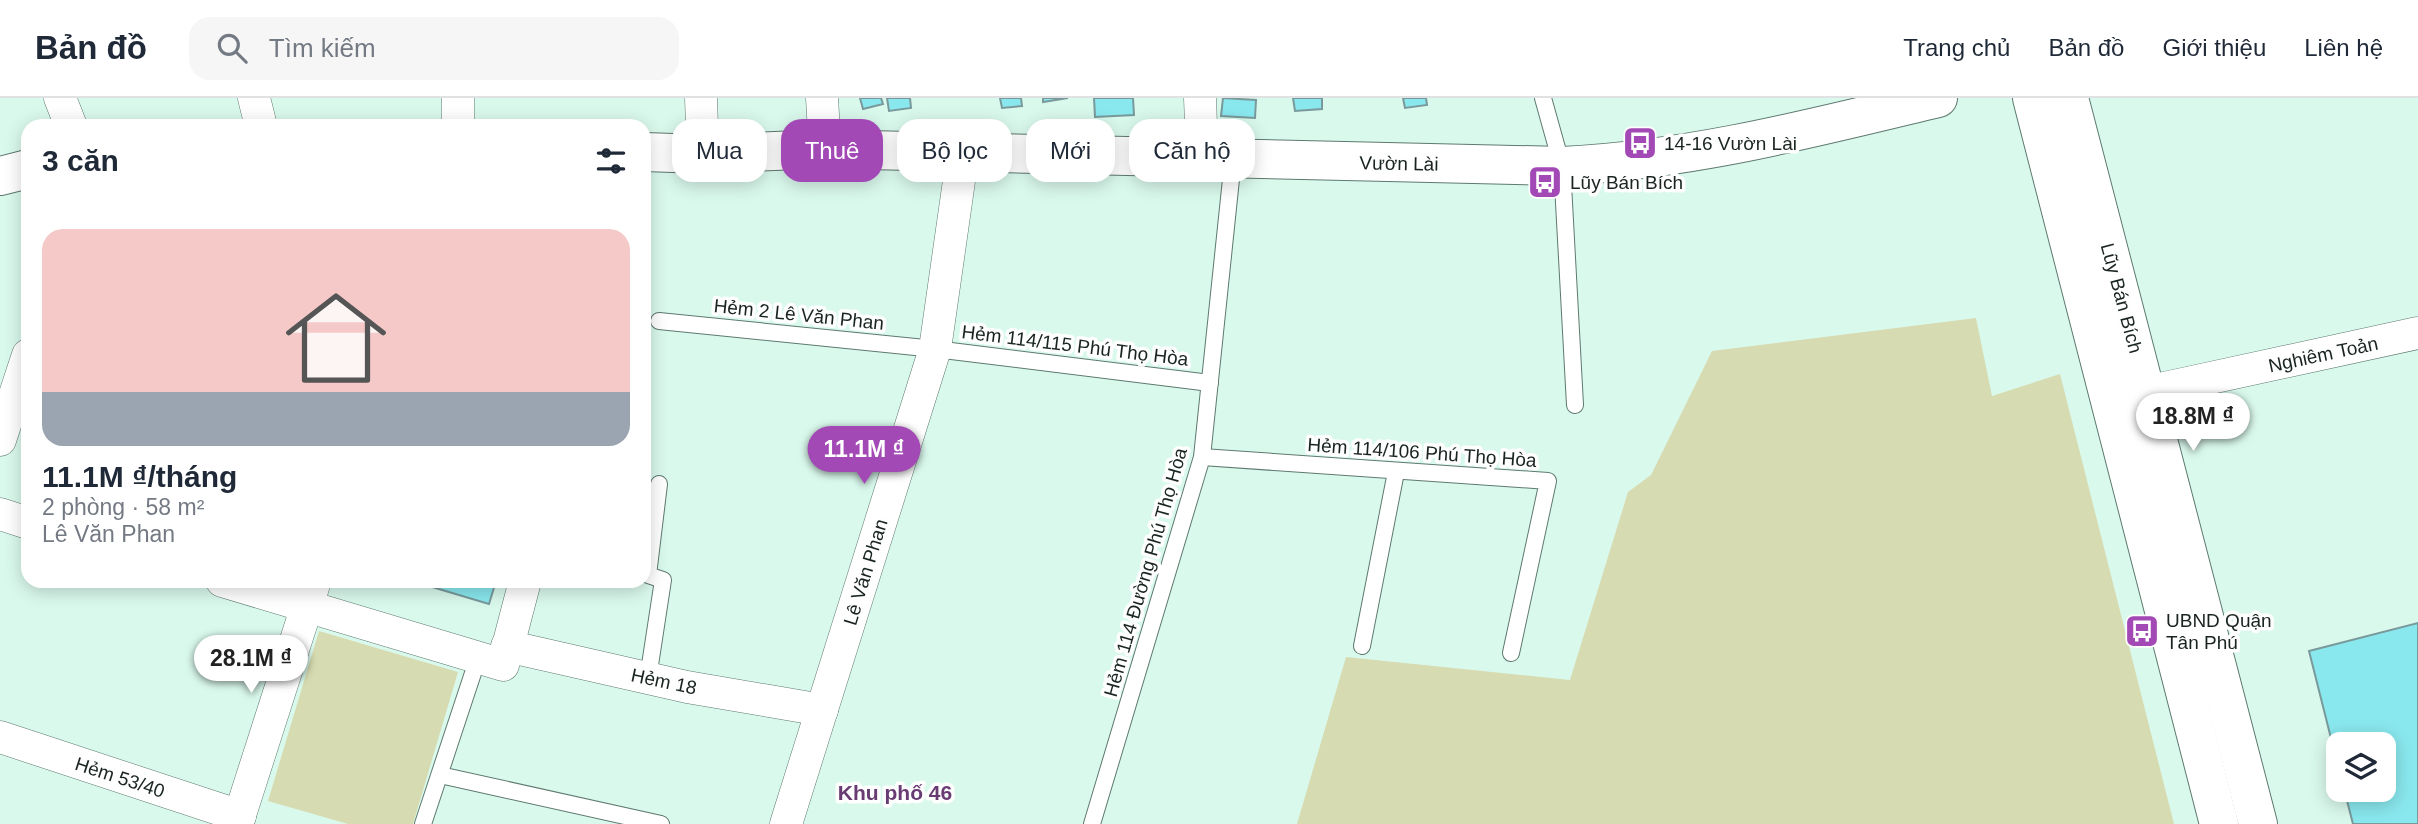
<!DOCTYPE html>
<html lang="vi">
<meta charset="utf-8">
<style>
:root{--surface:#fff;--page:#f6f6f7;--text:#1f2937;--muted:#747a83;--line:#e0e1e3;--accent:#a249b5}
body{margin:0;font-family:Arial,sans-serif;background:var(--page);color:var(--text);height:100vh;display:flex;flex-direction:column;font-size:26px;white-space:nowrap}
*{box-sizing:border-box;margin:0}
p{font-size:23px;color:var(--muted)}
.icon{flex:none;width:38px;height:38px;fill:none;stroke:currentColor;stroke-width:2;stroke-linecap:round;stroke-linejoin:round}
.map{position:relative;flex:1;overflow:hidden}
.sheet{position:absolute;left:21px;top:21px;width:630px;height:469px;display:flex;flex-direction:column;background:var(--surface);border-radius:21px;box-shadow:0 4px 18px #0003}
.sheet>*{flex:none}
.banner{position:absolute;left:672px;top:21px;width:665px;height:63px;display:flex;gap:14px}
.controls{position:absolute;left:2326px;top:634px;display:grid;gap:14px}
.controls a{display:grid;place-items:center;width:70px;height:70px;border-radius:14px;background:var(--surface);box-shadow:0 4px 18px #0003;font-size:35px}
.price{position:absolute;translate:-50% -60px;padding:0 16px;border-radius:24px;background:#fff;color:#222;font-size:23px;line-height:46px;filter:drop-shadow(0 2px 4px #0008)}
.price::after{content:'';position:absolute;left:50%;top:42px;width:21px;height:16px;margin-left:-10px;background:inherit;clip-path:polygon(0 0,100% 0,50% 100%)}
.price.active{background:var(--accent);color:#fff}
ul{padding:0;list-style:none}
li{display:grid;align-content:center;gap:14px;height:371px;padding:0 21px}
li span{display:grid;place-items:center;height:217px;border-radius:21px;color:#555}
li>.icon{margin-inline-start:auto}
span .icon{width:126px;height:126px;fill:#fffc;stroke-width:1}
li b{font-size:30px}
h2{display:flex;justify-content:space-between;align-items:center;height:84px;padding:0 21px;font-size:30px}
.chip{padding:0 24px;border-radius:21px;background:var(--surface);box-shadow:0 4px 18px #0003;font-size:24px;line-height:63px}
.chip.active{background:var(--accent);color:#fff}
header{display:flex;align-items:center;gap:42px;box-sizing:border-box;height:98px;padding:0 35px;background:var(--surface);border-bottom:2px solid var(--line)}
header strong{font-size:33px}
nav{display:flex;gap:38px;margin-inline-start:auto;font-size:24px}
.search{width:490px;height:63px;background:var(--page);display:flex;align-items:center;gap:18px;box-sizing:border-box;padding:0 24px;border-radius:21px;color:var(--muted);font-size:26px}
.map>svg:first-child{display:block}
.green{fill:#d7dbb1}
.building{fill:#89e8ee;stroke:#79999b;stroke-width:2}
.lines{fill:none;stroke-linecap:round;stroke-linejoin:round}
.lane-casing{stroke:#5e7970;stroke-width:18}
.street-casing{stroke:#5e7970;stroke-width:33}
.secondary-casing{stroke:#5e7970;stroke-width:40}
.lane{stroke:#fff;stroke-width:16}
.street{stroke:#fff;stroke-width:32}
.secondary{stroke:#fff;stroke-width:38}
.labels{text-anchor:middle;stroke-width:7;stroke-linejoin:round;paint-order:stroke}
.poi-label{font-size:19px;fill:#192420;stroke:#fefefe;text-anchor:start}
.street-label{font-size:19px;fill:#192420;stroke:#fefefe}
.neighbourhood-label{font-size:21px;font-weight:bold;fill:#683c72;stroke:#fefefe}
</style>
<header>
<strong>Bản đồ</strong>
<div class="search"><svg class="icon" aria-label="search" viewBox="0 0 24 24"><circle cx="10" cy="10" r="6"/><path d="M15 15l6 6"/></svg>Tìm kiếm</div>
<nav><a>Trang chủ</a><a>Bản đồ</a><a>Giới thiệu</a><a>Liên hệ</a></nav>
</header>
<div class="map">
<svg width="2418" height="726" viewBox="0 0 2418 726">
<rect width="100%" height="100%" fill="#daf9ed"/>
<g class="green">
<path d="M1976,220l16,78 68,-22 114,450h-877l49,-167 224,23 58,-188 23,-17 61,-124z"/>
<path d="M319,533l139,41 -45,152h-65l-80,-23z"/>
</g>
<g class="building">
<path d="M860,0h21l2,6 -20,5z"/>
<path d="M887,0h23l1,10 -22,3z"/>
<path d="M1000,0h21l1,8 -20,2z"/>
<path d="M1043,0h25l-25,4z"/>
<path d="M1094,0h39l1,17 -39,2z"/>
<path d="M1223,0l33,2 -1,18 -34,-2z"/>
<path d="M1293,0h29v11l-27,2z"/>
<path d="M1403,0h23l1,7 -22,3z"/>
<path d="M412,483h84l-7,23z"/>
<path d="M2418,525v201h-65l-9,-35h40v-45h-46v22l-29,-115z"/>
</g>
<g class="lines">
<g class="lane-casing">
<g id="lane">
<path d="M1543,0l19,68 13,239"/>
<path d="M659,223l276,28 275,34"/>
<path d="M1202,359l346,24 -37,172"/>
<path d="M1362,548l34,-174"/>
<path d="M648,580l15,-98 -15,-5 11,-91"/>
<path d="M440,677l221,49"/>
<path d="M423,726l55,-166"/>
<path d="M1092,726l110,-367 31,-297"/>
</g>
</g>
<g class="street-casing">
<g id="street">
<path d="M60,0l11,28"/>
<path d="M254,0l7,28"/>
<path d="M701,0l2,56"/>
<path d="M822,0l3,51"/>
<path d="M1200,0l1,27"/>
<path d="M458,28v-28"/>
<path d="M2146,294l272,-59"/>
<path d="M0,342l28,-85"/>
<path d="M0,416l28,9"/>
<path d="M222,483l281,84 22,-84"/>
<path d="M507,548l180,41 135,23"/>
<path d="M0,639l240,79"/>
<path d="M237,726l78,-243"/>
<path d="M786,726l149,-475 28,-196"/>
</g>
</g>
<g class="secondary-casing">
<g id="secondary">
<path d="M2032,0l187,726"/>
<path d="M2069,0l189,726"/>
<path d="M644,54l59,2 122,-5 737,17c129,-6 251,-38 376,-68"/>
<path d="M0,78l28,-7"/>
</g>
</g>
<use href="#lane" class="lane"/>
<use href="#street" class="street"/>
<use href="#secondary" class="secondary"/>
</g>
<defs>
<g id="bus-square" transform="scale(1.75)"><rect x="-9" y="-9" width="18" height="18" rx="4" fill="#a249b5" stroke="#fefefe"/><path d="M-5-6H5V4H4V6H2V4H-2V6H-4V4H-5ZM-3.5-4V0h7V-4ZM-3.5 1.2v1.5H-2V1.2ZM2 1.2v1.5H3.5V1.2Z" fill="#fff"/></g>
</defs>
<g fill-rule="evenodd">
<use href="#bus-square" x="1640" y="45"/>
<use href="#bus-square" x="1545" y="84"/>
<use href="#bus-square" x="2142" y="533"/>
</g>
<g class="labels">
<g class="poi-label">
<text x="1664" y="52">14-16 Vườn Lài</text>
<text x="1570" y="91">Lũy Bán Bích</text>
<text x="2166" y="529">UBND Quận<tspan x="2166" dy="22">Tân Phú</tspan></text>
</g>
<g class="street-label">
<text transform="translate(1399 65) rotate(1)" y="7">Vườn Lài</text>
<text transform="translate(2122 200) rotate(75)" y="7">Lũy Bán Bích</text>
<text transform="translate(799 216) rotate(6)" y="7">Hẻm 2 Lê Văn Phan</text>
<text transform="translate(1075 247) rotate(7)" y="7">Hẻm 114/115 Phú Thọ Hòa</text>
<text transform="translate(2323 256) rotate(-12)" y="7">Nghiêm Toản</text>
<text transform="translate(1422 354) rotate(4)" y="7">Hẻm 114/106 Phú Thọ Hòa</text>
<text transform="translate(865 474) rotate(-73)" y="7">Lê Văn Phan</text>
<text transform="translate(1145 474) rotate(-74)" y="7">Hẻm 114 Đường Phú Thọ Hòa</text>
<text transform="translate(664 583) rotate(12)" y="7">Hẻm 18</text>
<text transform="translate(120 679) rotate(18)" y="7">Hẻm 53/40</text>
</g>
<g class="neighbourhood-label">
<text x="895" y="702">Khu phố 46</text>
</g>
</g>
</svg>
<div class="controls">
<a><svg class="icon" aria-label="layers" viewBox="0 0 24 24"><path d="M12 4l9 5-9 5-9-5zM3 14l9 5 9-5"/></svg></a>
</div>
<b class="price" style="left:2193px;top:355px">18.8M ₫</b>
<b class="price active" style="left:864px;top:388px">11.1M ₫</b>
<b class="price" style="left:251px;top:597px">28.1M ₫</b>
<div class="banner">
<a class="chip">Mua</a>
<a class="chip active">Thuê</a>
<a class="chip">Bộ lọc</a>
<a class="chip">Mới</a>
<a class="chip">Căn hộ</a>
</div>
<section class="sheet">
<h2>3 căn<svg class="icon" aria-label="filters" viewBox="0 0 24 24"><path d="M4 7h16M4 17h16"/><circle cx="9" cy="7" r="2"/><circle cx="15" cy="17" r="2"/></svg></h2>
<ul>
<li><span style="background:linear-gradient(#f6c9c9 75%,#9aa5b1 0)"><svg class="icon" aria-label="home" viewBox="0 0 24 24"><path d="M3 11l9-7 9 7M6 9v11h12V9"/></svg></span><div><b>11.1M ₫/tháng</b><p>2 phòng · 58 m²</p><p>Lê Văn Phan</p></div></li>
</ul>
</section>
</div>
